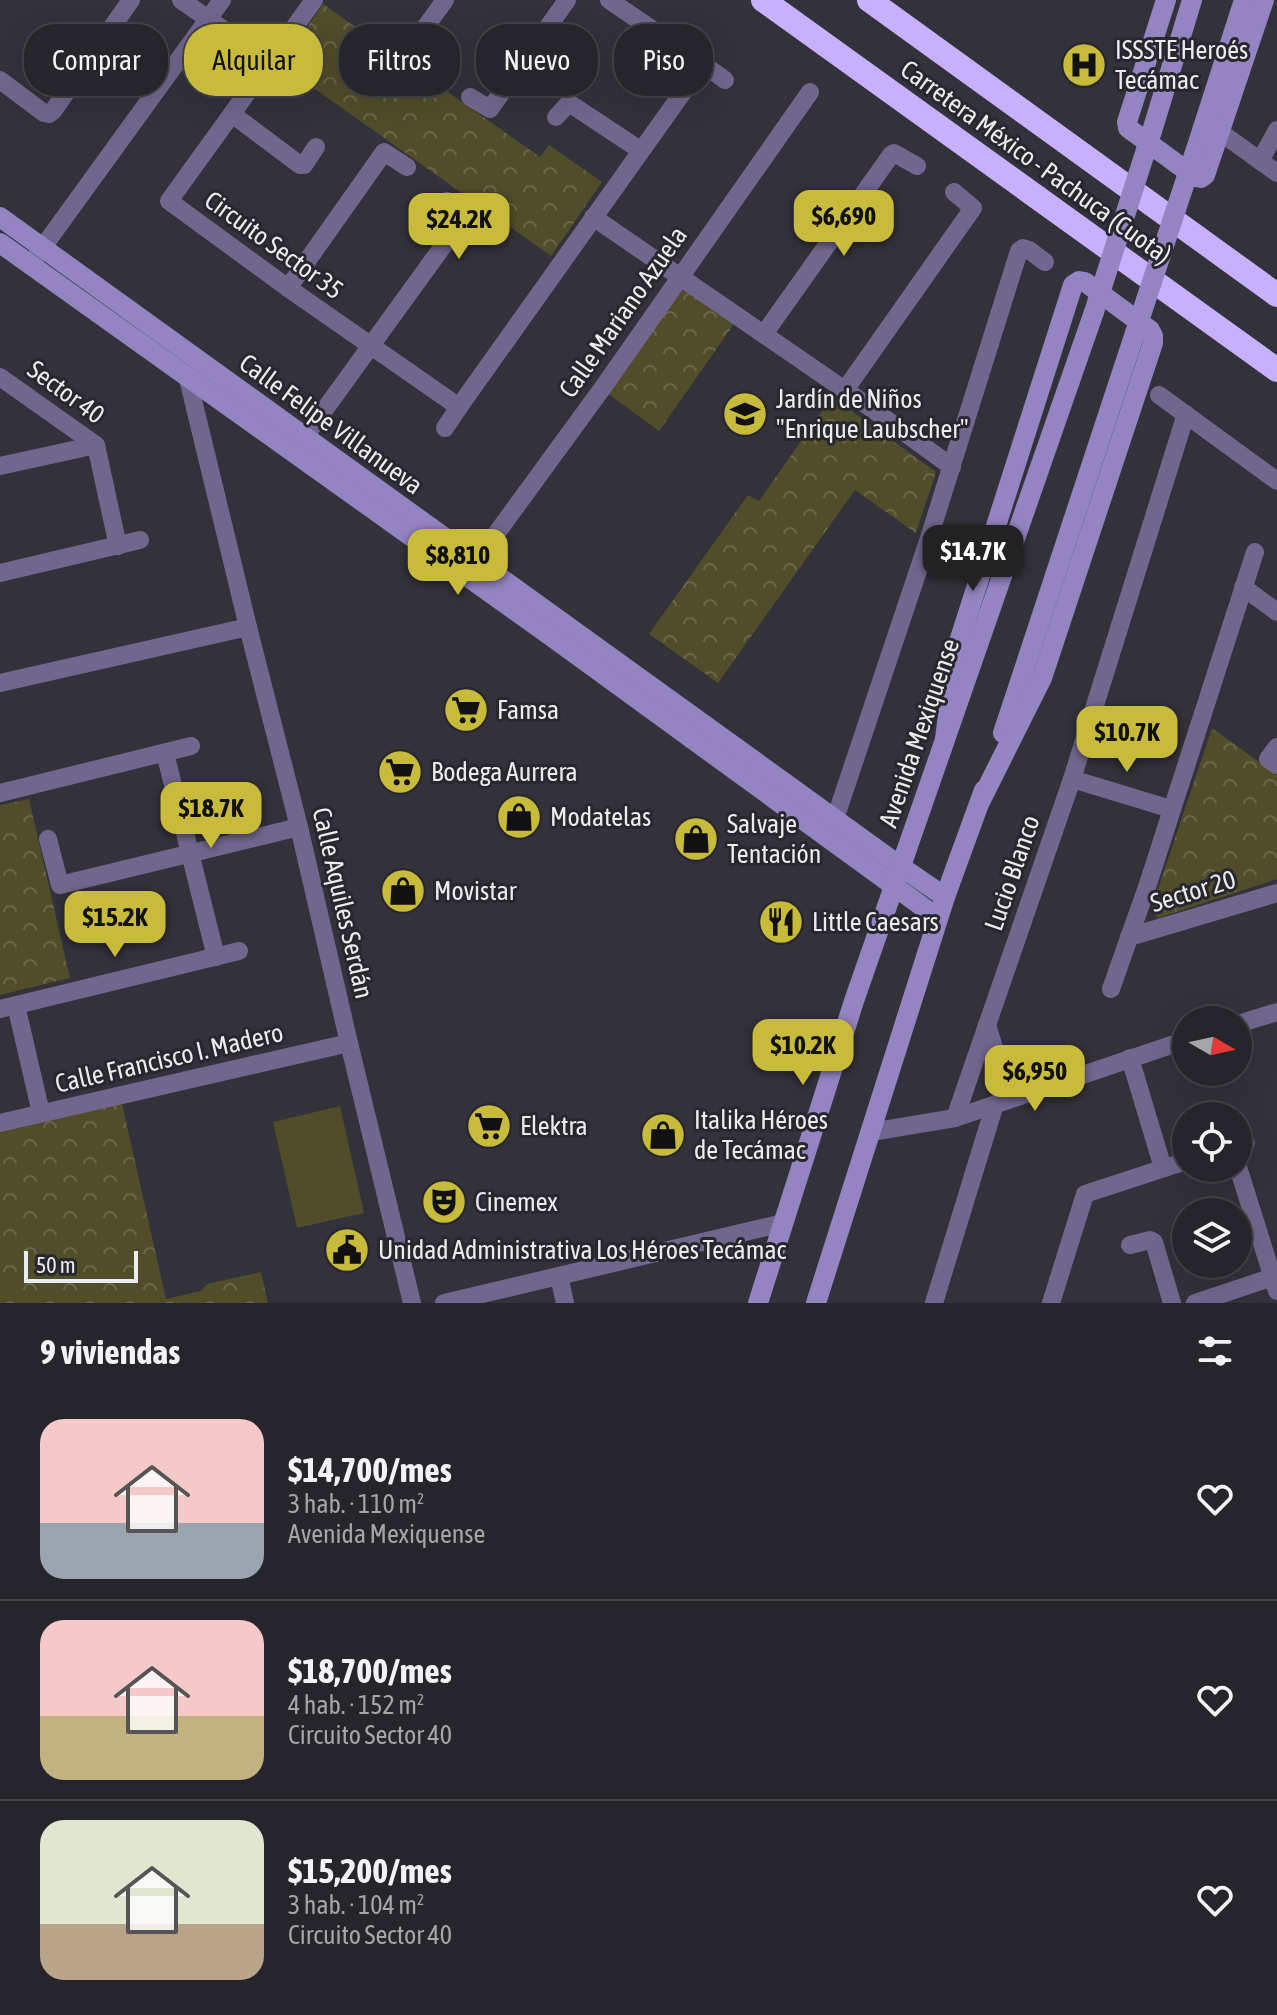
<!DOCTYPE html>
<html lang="es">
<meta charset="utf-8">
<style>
:root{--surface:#26252b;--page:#2e2d33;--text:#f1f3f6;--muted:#a4a5a9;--line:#424247;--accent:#c8bb3b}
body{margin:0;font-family:"Asap Condensed",sans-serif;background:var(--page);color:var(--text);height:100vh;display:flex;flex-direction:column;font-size:30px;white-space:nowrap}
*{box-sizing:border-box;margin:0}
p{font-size:26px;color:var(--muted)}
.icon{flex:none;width:44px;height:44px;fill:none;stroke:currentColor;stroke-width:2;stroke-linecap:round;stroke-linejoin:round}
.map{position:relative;height:1303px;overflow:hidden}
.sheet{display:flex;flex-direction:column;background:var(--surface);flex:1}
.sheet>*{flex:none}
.top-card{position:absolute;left:24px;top:24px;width:800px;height:72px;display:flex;gap:16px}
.needle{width:52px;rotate:99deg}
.controls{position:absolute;left:1172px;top:1006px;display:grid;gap:16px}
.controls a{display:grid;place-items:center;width:80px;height:80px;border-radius:50%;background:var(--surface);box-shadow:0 8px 32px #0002,0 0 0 2px var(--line);font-size:40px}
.scale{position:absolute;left:24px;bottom:20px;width:114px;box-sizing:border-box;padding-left:8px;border:4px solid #ecebf0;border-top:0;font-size:22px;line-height:28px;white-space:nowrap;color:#ecebf0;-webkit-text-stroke:6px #29272e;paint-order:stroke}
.price{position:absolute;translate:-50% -68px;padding:0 18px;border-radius:16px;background:var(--accent);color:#111;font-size:26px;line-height:52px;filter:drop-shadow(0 2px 4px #0008)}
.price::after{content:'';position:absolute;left:50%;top:48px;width:24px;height:18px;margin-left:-12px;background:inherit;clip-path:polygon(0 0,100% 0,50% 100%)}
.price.on{background:#222;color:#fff}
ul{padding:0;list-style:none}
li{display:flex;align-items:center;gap:24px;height:200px;padding:0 40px}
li+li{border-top:2px solid var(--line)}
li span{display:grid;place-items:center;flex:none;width:224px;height:160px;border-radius:24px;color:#555}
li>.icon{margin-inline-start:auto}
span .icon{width:96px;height:96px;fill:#fffc;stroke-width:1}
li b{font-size:34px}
h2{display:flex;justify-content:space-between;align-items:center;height:96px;padding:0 40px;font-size:34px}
.chip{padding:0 28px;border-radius:32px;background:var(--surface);box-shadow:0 8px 32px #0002,0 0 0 2px var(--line);font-size:28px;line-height:72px}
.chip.on{background:var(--accent);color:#111}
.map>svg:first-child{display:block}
.grass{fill:#504d2a}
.park{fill:url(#park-crowns)}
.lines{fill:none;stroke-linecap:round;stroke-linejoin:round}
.minor{stroke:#71678e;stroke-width:18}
.secondary{stroke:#9484c1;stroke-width:20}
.motorway{stroke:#c5b1fe;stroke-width:24}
.secondary-bridge{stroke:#9484c1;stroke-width:20}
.labels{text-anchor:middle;stroke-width:6;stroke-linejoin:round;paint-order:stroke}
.poi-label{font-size:26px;fill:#ecebf0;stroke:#29272e;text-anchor:start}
.street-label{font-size:26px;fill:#ecebf0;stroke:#29272e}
</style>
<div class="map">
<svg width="1277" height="1303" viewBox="0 0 1277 1303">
<defs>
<pattern id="park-crowns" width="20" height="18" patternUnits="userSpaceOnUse" patternTransform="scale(2)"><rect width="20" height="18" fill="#504d2a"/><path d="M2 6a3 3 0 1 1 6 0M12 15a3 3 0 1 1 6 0" fill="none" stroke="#696749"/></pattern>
</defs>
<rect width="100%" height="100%" fill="#333139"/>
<path class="grass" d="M340,1106l24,107 -67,15 -24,-106z"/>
<g class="park">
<path d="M323,4l217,153 9,-12 53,37 -51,74 -270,-191z"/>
<path d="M683,285l53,36 -77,110 -52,-38z"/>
<path d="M832,397l104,75 -20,61 -61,-43 -137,193 -69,-49 99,-139 11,6z"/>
<path d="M1212,728l65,47v104l-119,39 -5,-4 -1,-7z"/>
<path d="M29,799l41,179 -70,17v-190z"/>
<path d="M122,1104l44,195 35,-8 6,-7 54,-12 7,31h-268v-171z"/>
</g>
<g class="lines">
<g class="minor">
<path d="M181,0l89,62"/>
<path d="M314,0l-145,201 119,87 171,119 244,-343 -94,-64"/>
<path d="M425,63l-17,-12 37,-51"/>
<path d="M703,64l22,16"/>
<path d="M0,80l44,33 5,1 4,-3 78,-111"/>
<path d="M470,97l20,12 77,-109"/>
<path d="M232,114l68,51h4l12,-18"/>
<path d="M556,117l13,-14 71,47"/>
<path d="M1220,132l57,41"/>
<path d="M1260,161l17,-31"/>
<path d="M593,217l275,189 84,61"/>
<path d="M30,265l192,-265"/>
<path d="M288,288l96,-136 23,15"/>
<path d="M764,334l127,-179 3,-2 23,13"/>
<path d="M187,375l61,252 51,200 50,216 63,260"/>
<path d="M0,377l96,68 22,101"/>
<path d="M845,390l128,-182 -19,-16"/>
<path d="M1159,395l118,86"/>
<path d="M445,428l14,-21"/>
<path d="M304,438l163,-225 -20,-12"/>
<path d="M0,466l96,-21"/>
<path d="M477,560l127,-174 206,-294"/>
<path d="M0,573l140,-33"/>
<path d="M1243,587l34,25"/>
<path d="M0,683l248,-56"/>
<path d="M1277,747l-9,12 9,6"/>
<path d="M165,753l51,204"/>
<path d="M1072,779l99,30"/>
<path d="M0,793l191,-47"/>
<path d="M835,819l94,-281 90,-287 4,-3 6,2 16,12"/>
<path d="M48,839l12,46 239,-58"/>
<path d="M1129,937l148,-44"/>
<path d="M1111,989l37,-105 107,-332"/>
<path d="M16,1005l25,108"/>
<path d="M0,1009l239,-58"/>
<path d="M1238,1024l39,-12"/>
<path d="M987,1025l23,74"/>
<path d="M1130,1058l33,110"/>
<path d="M955,1118l117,-339 114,-365"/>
<path d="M0,1123l349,-80"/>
<path d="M871,1132l84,-14 231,-78"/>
<path d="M1238,1145l8,-2"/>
<path d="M1238,1167l39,124"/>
<path d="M1130,1245l20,-5 4,2 18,61"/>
<path d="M559,1276l6,27"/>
<path d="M444,1303l339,-80"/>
<path d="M934,1303l61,-199"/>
<path d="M1051,1303l34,-109 101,-33"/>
<path d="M1195,1303l78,-26"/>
</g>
<g class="secondary">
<path d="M1166,0l-39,122 1,6 67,49 6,1 4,-3 59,-175"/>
<path d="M1152,131l40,-131"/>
<path d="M1196,149l48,-149"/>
<path d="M0,217l900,649 45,31"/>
<path d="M0,243l555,396 383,279"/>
<path d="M1003,733l132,-400"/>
<path d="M945,739l11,-88 117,-366 6,-4 6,1 65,48 3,6v7l-111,335 -62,124"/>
<path d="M758,1303l96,-302 240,-689"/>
<path d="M816,1303l129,-406 39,-107"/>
</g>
<g class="motorway">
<path d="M763,0l514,370"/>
<path d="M869,0l408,295"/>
</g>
<g class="secondary-bridge">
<path d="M1094,312l58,-181"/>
<path d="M1135,333l61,-184"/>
</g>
</g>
<defs>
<g id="hospital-disc" transform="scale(2.3)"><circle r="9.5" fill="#c8bb3b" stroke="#29272e"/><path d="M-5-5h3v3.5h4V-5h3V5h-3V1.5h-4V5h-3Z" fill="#111"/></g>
<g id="school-disc" transform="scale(2.3)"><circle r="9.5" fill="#c8bb3b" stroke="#29272e"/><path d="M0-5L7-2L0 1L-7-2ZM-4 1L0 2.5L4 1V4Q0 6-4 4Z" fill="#111"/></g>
<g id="supermarket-disc" transform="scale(2.3)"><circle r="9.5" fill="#c8bb3b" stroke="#29272e"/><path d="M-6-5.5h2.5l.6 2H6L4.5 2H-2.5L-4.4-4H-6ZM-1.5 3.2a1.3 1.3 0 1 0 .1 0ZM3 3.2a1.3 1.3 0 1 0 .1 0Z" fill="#111"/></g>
<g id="shop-disc" transform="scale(2.3)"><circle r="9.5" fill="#c8bb3b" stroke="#29272e"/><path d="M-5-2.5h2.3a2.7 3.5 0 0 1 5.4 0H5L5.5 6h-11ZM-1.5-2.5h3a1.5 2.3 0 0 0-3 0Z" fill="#111"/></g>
<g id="restaurant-disc" transform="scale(2.3)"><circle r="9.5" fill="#c8bb3b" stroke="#29272e"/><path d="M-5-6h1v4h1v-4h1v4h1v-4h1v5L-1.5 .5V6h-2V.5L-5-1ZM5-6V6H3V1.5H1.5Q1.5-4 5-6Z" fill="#111"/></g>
<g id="theatre-disc" transform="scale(2.3)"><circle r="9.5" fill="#c8bb3b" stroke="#29272e"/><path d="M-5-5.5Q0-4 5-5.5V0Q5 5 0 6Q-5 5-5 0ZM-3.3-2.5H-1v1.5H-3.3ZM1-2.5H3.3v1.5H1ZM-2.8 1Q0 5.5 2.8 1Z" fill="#111"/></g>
<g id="civic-disc" transform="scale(2.3)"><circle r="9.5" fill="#c8bb3b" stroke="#29272e"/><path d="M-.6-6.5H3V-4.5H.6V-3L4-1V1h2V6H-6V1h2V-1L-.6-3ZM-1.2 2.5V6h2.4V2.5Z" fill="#111"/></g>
</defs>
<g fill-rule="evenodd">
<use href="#hospital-disc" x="1084" y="65"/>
<use href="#school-disc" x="745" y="414"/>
<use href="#supermarket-disc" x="466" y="710"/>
<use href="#supermarket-disc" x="400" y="772"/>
<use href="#shop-disc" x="519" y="817"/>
<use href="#shop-disc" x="696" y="839"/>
<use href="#shop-disc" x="403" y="891"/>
<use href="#restaurant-disc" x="781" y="922"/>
<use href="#supermarket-disc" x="489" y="1126"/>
<use href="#shop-disc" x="663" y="1135"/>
<use href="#theatre-disc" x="444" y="1202"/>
<use href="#civic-disc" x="347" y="1250"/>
</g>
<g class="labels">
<g class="poi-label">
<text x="1115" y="59">ISSSTE Heroés<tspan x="1115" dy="30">Tecámac</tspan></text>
<text x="776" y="408">Jardín de Niños<tspan x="776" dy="30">"Enrique Laubscher"</tspan></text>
<text x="497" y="719">Famsa</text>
<text x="431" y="781">Bodega Aurrera</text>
<text x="550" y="826">Modatelas</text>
<text x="727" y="833">Salvaje<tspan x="727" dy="30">Tentación</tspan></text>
<text x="434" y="900">Movistar</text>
<text x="812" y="931">Little Caesars</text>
<text x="694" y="1129">Italika Héroes<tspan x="694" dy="30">de Tecámac</tspan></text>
<text x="520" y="1135">Elektra</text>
<text x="475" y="1211">Cinemex</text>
<text x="378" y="1259">Unidad Administrativa Los Héroes Tecámac</text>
</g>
<g class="street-label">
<text transform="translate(1036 162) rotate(36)" y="9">Carretera México - Pachuca (Cuota)</text>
<text transform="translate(274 245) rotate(36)" y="9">Circuito Sector 35</text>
<text transform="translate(623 312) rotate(-55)" y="9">Calle Mariano Azuela</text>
<text transform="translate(66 392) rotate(36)" y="9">Sector 40</text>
<text transform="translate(331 424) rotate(36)" y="9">Calle Felipe Villanueva</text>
<text transform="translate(919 733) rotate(-71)" y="9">Avenida Mexiquense</text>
<text transform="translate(1012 873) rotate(-71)" y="9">Lucio Blanco</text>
<text transform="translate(1193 891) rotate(-17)" y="9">Sector 20</text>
<text transform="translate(343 903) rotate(77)" y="9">Calle Aquiles Serdán</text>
<text transform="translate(169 1058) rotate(-13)" y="9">Calle Francisco I. Madero</text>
</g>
</g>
</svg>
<div class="controls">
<a><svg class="needle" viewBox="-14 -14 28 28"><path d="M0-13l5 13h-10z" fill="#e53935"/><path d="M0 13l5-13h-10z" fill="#a4a5a9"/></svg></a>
<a><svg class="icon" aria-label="locate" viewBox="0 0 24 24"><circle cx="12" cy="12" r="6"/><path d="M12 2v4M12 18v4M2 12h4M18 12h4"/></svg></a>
<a><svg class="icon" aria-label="layers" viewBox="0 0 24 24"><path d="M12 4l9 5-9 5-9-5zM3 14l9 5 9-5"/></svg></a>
</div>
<div class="scale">50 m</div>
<b class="price" style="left:844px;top:258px">$6,690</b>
<b class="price" style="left:459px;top:261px">$24.2K</b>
<b class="price on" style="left:973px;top:593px">$14.7K</b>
<b class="price" style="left:458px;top:597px">$8,810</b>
<b class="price" style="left:1127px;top:774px">$10.7K</b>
<b class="price" style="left:211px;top:850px">$18.7K</b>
<b class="price" style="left:115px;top:959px">$15.2K</b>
<b class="price" style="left:803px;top:1087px">$10.2K</b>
<b class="price" style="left:1035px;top:1113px">$6,950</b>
<div class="top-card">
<a class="chip">Comprar</a>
<a class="chip on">Alquilar</a>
<a class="chip">Filtros</a>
<a class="chip">Nuevo</a>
<a class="chip">Piso</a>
</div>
</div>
<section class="sheet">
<h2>9 viviendas<svg class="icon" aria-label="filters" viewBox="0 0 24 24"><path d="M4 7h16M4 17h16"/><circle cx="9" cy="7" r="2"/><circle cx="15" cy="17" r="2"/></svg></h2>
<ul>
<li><span style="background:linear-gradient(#f6c9c9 65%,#9aa5b1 0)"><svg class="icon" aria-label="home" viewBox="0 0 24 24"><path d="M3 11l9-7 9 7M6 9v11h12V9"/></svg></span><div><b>$14,700/mes</b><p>3 hab. · 110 m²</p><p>Avenida Mexiquense</p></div><svg class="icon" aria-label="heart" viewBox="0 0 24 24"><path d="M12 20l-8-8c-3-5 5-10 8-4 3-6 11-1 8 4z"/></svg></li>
<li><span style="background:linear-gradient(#f6c9c9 60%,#c2b280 0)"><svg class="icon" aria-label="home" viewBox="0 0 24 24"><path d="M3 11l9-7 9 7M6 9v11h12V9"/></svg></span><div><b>$18,700/mes</b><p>4 hab. · 152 m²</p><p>Circuito Sector 40</p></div><svg class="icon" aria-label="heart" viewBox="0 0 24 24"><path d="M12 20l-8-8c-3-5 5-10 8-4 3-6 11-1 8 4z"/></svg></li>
<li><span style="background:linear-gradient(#dfe7d0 65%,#b9a48a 0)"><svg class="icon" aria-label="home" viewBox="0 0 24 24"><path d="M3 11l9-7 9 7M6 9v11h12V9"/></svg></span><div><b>$15,200/mes</b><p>3 hab. · 104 m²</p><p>Circuito Sector 40</p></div><svg class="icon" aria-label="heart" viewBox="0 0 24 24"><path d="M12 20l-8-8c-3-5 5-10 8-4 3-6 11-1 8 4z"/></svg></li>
</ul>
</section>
